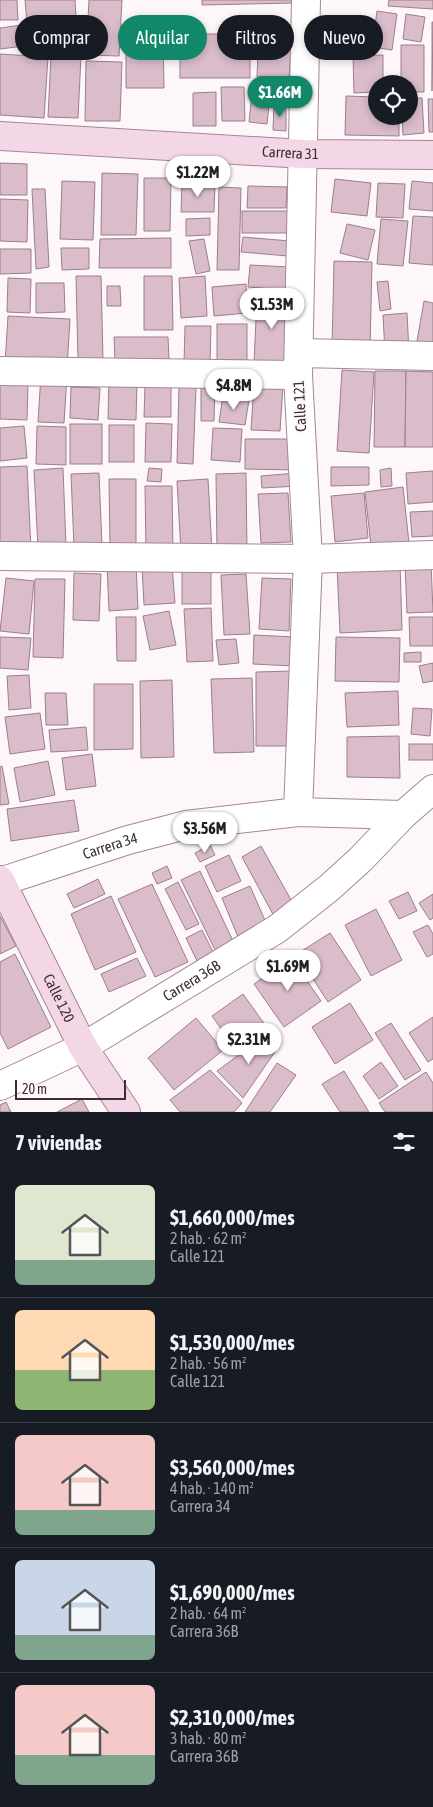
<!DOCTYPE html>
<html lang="es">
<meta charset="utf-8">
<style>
:root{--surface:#171b24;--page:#242831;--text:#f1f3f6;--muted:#9ea1a6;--line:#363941;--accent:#118869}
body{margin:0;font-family:"Asap Condensed",sans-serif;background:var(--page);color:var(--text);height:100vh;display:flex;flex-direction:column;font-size:19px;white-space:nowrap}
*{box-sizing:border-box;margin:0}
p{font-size:16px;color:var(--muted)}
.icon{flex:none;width:28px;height:28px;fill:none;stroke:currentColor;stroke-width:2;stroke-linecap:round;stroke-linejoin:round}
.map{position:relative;height:1112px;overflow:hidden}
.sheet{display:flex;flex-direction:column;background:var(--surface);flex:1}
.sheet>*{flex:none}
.hud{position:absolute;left:15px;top:15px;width:404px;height:45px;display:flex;gap:10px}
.fabs{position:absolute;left:368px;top:75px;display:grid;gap:10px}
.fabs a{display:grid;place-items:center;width:50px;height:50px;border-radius:50%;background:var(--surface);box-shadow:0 2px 8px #0003;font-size:25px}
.scale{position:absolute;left:15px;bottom:12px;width:111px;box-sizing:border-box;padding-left:5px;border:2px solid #392d32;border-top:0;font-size:14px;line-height:18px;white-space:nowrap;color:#392d32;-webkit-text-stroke:4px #fef7fa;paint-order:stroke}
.price{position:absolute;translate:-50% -42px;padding:0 11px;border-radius:18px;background:#fff;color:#222;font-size:16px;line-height:32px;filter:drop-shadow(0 1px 2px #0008)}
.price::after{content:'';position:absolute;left:50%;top:30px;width:15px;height:11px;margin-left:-8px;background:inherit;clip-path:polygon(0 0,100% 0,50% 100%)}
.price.on{background:var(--accent);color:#fff}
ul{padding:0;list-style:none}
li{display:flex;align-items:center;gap:15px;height:125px;padding:0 15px}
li+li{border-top:1px solid var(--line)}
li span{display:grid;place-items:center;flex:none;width:140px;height:100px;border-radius:8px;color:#555}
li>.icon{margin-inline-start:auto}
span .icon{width:60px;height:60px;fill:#fffc;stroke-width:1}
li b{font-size:21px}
h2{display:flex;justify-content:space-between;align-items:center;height:60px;padding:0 15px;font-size:21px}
.tag{padding:0 18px;border-radius:22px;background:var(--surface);box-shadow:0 2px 8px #0003;font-size:18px;line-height:45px}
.tag.on{background:var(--accent);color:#fff}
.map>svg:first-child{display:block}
.building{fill:#dabcca;stroke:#9b7f8b}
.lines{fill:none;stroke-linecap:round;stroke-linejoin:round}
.street-casing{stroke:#a48794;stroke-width:30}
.secondary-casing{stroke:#a48794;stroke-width:30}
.street{stroke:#fff;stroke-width:28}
.secondary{stroke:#f4d7e6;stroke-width:28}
.labels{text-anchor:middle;stroke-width:4;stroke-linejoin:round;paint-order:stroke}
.street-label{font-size:15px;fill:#392d32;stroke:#fef7fa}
</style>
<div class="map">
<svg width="433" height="1112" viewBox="0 0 433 1112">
<rect width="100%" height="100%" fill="#fef7fa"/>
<g class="building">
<path d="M0,0h17l1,20h-18z"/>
<path d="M25,0h50l1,18 -49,5z"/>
<path d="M89,0h33l-3,56 -33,-1z"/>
<path d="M202,0h91v3l-91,2z"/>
<path d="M389,0h44v9l-45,-3z"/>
<path d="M377,11l20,3 -5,36 -20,-3z"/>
<path d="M406,14l19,3 -4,25 -18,-3z"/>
<path d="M432,22h1l-1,69z"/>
<path d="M84,23v23l-38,1 -1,-22z"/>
<path d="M29,24l3,21 -32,4v-21z"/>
<path d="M259,27l33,2 -3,50 -32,-2z"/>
<path d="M126,30h37l1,58h-38z"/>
<rect x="180" y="34" width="70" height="44"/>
<path d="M401,45h23v47h-15v-8h-8z"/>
<path d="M0,54l48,3 -4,61 -44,-3z"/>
<path d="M51,55l30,1 -3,62 -30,-1z"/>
<path d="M383,55v29h-7v8l-22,1 -1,-37z"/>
<path d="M86,61l36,1 -2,59h-35z"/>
<path d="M221,87h23l1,34h-23z"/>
<path d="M216,92v34h-23v-33z"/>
<path d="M252,94l18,2 -3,28 -18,-2z"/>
<path d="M346,96l30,1v19h23v20l-54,-1z"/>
<path d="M409,98h13l2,35 -21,2 -1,-19h7z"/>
<path d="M428,99h5v33h-4z"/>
<path d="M274,105h12v26l-13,-1z"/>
<path d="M0,163l27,1v31h-27z"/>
<path d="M102,173l36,1 -2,61h-35z"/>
<path d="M144,178h27l-1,53h-26z"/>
<path d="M335,179l36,4 -4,33 -36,-4z"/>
<path d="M62,181l33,1 -2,58 -33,-1z"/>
<path d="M412,181l21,2v28l-24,-2z"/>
<path d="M182,183l33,1 -1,28h-33z"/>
<path d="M378,183l27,1 -2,34 -27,-1z"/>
<path d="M248,186l39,1 -1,21h-39z"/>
<path d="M219,187l22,1 -2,82h-22z"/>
<path d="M32,189h13l4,78 -13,2z"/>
<path d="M0,199l28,1 -1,42 -27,-1z"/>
<rect x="242" y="211" width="47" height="22"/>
<path d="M413,216l20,1v48l-24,-2z"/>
<path d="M210,218v17l-24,1v-17z"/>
<path d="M381,219l27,2 -5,45 -26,-2z"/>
<path d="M347,224l28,6 -7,30 -28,-7z"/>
<path d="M243,237l47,4 -2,15 -47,-4z"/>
<path d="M171,238v30h-72l1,-29z"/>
<path d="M204,239l6,32 -14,3 -7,-33z"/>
<path d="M61,248h28v21l-27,1z"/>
<path d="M0,249h31v24l-31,1z"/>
<path d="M334,261l38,1 -2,87 -38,-1z"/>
<path d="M250,265l39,2 -2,23 -39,-3z"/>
<path d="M76,276h25l2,84 -25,1z"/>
<path d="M144,276h28l1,54h-29z"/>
<path d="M205,276l2,40 -26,2 -2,-40z"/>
<path d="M8,278l23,1 -1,34 -23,-1z"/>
<path d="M388,281l3,28 -11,2 -3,-29z"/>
<path d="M36,283h28l1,29 -29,1z"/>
<path d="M246,284l1,29 -33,3 -2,-29z"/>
<path d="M107,286h13l1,20h-14z"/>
<path d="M257,296l34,1 -3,68 -34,-1z"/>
<path d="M424,301l9,2v47l-17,-3z"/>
<path d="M407,313l2,39 -24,1 -2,-38z"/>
<path d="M8,316l62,3 -3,49 -62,-4z"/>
<rect x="217" y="324" width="30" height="36"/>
<path d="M185,326h26l-1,37h-26z"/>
<path d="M114,337h54l1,23 -54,1z"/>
<path d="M342,370l32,2 -5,81 -32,-2z"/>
<path d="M375,371h31l-1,76h-31z"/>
<path d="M406,371l27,1v75h-28z"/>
<path d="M41,374l26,1 -3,48 -26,-1z"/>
<path d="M225,377l25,3 -2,14 -25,-3z"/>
<path d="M0,380l28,2 -1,38 -27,-1z"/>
<path d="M109,381h28l-1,39 -28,-1z"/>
<path d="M201,382l14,1 -1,38h-13z"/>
<path d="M254,384l29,1 -3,46 -29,-1z"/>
<path d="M145,386h26v31h-27z"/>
<path d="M71,387l29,1 -2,32 -28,-2z"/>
<path d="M179,387h17l-3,77 -16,-1z"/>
<path d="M223,396l26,4 -4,25 -26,-3z"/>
<path d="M146,423l26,1 -1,38h-26z"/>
<rect x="70" y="424" width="32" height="40"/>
<rect x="109" y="425" width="25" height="37"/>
<path d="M24,426l3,32 -27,3v-33z"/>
<path d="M37,426l29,1v38l-30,-1z"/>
<path d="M213,428l29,1 -2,33 -29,-2z"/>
<path d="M245,439h48v31l-48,-1z"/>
<path d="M27,466l4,84 -31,1v-84z"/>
<path d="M331,467h38v18l-38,1z"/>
<path d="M63,468l3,78 -28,2 -4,-78z"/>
<path d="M149,468l13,1 -1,13 -14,-1z"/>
<path d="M391,468l1,18 -11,1 -1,-17z"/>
<path d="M433,471v31l-25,2 -2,-31z"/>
<path d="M99,473l3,73 -28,1 -3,-73z"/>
<path d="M246,473l1,79h-30l-1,-78z"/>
<path d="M297,473l1,13 -36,2 -1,-12z"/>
<path d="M109,479h27v68h-26z"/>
<path d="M208,479l4,71 -31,2 -4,-71z"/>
<path d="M145,486h27l1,65 -27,1z"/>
<path d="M403,487l6,56 -38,3 -6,-54z"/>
<path d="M288,493l3,49 -30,1 -3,-49z"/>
<path d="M364,493l4,45 -33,4 -4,-46z"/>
<path d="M433,511v25l-21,1 -2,-25z"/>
<path d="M431,562l2,50 -26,1 -2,-50z"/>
<path d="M136,563l2,46 -29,2 -2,-46z"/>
<path d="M400,563l2,67 -62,3 -3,-67z"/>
<path d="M172,565l3,38 -31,2 -2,-38z"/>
<rect x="182" y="566" width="29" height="38"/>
<path d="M74,573l27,1 -2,47 -26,-1z"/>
<path d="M246,574l4,60 -26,1 -3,-60z"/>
<path d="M6,578l28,3 -5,53 -29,-3z"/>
<path d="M262,578l29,1 -2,52 -30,-2z"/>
<path d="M35,579h30l-2,79 -30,-1z"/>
<path d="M211,608l2,53 -26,1 -3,-53z"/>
<path d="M169,611l7,34 -26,5 -7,-34z"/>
<path d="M116,617h20v44h-19z"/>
<path d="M409,617h24v29h-23z"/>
<path d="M254,635l41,2 -2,29 -40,-2z"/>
<path d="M0,637l31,1 -3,32 -28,-2z"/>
<path d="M336,637l64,1 -1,44 -64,-1z"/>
<path d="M236,639l3,24 -20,2 -3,-25z"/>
<path d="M421,652v10h-17v-9z"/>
<path d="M433,663v18l-10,2 -4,-17z"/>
<path d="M293,671l1,75h-38v-74z"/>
<path d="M29,675l2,33 -22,2 -2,-34z"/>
<path d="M252,678l2,74 -40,1 -3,-74z"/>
<path d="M172,680l2,77 -33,1 -1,-77z"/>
<path d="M94,684h39v65l-39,1z"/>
<path d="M398,691l1,34 -52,2 -2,-34z"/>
<path d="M45,693h21l2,32h-22z"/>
<path d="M413,708l19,1 -2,27 -19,-2z"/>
<path d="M40,713l5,36 -35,5 -5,-37z"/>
<path d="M86,727l2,23 -37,2 -2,-22z"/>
<path d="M399,736l1,42 -53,-1v-40z"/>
<rect x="409" y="744" width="24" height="16"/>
<path d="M92,754l4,32 -30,4 -4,-32z"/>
<path d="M48,761l7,34 -35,7 -6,-34z"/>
<path d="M2,766l7,38 -9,1v-38z"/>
<path d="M74,800l5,31 -68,10 -4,-32z"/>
<path d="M210,845l5,10 -15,7 -5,-9z"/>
<path d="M261,846l34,61 -20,11 -33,-61z"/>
<path d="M229,855l12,26 -24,11 -12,-26z"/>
<path d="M167,866l5,12 -15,6 -5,-11z"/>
<path d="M200,871l34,72 -18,9 -35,-72z"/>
<path d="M98,879l7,15 -31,14 -7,-14z"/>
<path d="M178,882l21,42 -13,6 -21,-41z"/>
<path d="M152,884l36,78 -33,15 -37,-78z"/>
<path d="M250,886l17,39 -29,12 -16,-39z"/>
<path d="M408,892l9,19 -18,8 -10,-18z"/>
<path d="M433,894v24l-3,2 -11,-17z"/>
<path d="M111,896l25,56 -41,18 -24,-56z"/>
<path d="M376,909l26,51 -31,16 -26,-51z"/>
<path d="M0,916l16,30 -16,8z"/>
<path d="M428,925l5,9v20l-6,3 -14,-25z"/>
<path d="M202,930l12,24 -16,9 -12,-25z"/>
<path d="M330,933l31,47 -33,22 -31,-48z"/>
<path d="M15,954l36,73 -43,22 -8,-16v-71z"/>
<path d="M137,958l9,18 -37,16 -8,-18z"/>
<path d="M291,958l30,43 -37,26 -30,-43z"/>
<path d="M243,994l25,35 -31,22 -25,-35z"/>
<path d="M350,1003l23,37 -38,24 -23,-37z"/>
<path d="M433,1017v42l-5,3 -19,-29z"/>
<path d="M196,1018l27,32 -49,40 -26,-32z"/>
<path d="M391,1023l30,47 -16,10 -30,-47z"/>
<path d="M270,1032l9,14 -36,52 -26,-27z"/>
<path d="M381,1062l17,24 -19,13 -16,-23z"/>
<path d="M277,1063l19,12 -26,37h-25z"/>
<path d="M210,1070l32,33 -8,9h-54l-10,-12z"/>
<path d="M344,1071l25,41h-29l-18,-28z"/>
<path d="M426,1072l7,11v29h-48l-6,-9z"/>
<path d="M82,1099l7,13h-32z"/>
<path d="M6,1102l5,10h-11v-7z"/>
</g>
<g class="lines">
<g class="street-casing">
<g id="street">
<path d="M299,353l134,3"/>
<path d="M0,371l298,4"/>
<path d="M0,556l308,3 125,-4"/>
<path d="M298,812l10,-253 -10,-184 8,-375"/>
<path id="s1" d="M0,882l128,-42 58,-15 112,-13 105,3"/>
<path id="s2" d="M0,1086l83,-39 194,-118 52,-41 32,-29 42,-44 30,-26"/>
</g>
</g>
<g class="secondary-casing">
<g id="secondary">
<path id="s3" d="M0,136l304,18 129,1"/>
<path id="s4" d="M0,880l83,167 43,65"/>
</g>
</g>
<use href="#street" class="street"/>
<use href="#secondary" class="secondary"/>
</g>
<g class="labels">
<g class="street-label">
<text dy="5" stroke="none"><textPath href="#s3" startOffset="291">Carrera 31</textPath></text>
<text transform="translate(300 406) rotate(-93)" y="5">Calle 121</text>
<text dy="5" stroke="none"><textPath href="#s1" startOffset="116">Carrera 34</textPath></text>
<text dy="5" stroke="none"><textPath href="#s2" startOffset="219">Carrera 36B</textPath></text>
<text dy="5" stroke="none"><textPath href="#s4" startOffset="132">Calle 120</textPath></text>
</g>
</g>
</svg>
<div class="fabs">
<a><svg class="icon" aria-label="locate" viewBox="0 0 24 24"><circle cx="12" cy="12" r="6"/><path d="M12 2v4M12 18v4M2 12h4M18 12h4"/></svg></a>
</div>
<div class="scale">20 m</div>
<b class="price on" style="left:280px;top:118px">$1.66M</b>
<b class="price" style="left:198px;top:198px">$1.22M</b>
<b class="price" style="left:272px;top:330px">$1.53M</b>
<b class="price" style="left:234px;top:411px">$4.8M</b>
<b class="price" style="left:205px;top:854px">$3.56M</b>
<b class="price" style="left:288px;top:992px">$1.69M</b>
<b class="price" style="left:249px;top:1065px">$2.31M</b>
<div class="hud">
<a class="tag">Comprar</a>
<a class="tag on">Alquilar</a>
<a class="tag">Filtros</a>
<a class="tag">Nuevo</a>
</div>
</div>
<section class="sheet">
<h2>7 viviendas<svg class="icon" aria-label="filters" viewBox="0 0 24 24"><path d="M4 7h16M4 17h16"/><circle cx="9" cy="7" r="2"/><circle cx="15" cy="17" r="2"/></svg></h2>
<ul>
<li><span style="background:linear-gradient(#dfe7d0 75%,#7fa58c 0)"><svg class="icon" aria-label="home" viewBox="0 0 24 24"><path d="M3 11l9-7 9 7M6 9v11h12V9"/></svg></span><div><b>$1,660,000/mes</b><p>2 hab. · 62 m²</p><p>Calle 121</p></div></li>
<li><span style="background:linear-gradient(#ffd9b3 60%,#8fb573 0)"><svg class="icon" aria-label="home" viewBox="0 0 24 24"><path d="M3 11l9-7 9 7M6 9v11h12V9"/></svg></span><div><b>$1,530,000/mes</b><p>2 hab. · 56 m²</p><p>Calle 121</p></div></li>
<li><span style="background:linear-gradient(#f6c9c9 75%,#7fa58c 0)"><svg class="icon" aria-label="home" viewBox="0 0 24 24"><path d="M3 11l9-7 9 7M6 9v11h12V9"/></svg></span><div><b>$3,560,000/mes</b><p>4 hab. · 140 m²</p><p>Carrera 34</p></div></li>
<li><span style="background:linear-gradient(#c9d6e8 75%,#7fa58c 0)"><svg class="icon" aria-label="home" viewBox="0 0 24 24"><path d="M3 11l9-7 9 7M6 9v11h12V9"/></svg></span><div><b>$1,690,000/mes</b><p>2 hab. · 64 m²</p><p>Carrera 36B</p></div></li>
<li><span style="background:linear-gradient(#f6c9c9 70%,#7fa58c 0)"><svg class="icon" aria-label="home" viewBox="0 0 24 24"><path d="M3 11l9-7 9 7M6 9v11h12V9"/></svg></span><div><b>$2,310,000/mes</b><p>3 hab. · 80 m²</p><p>Carrera 36B</p></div></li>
</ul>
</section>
